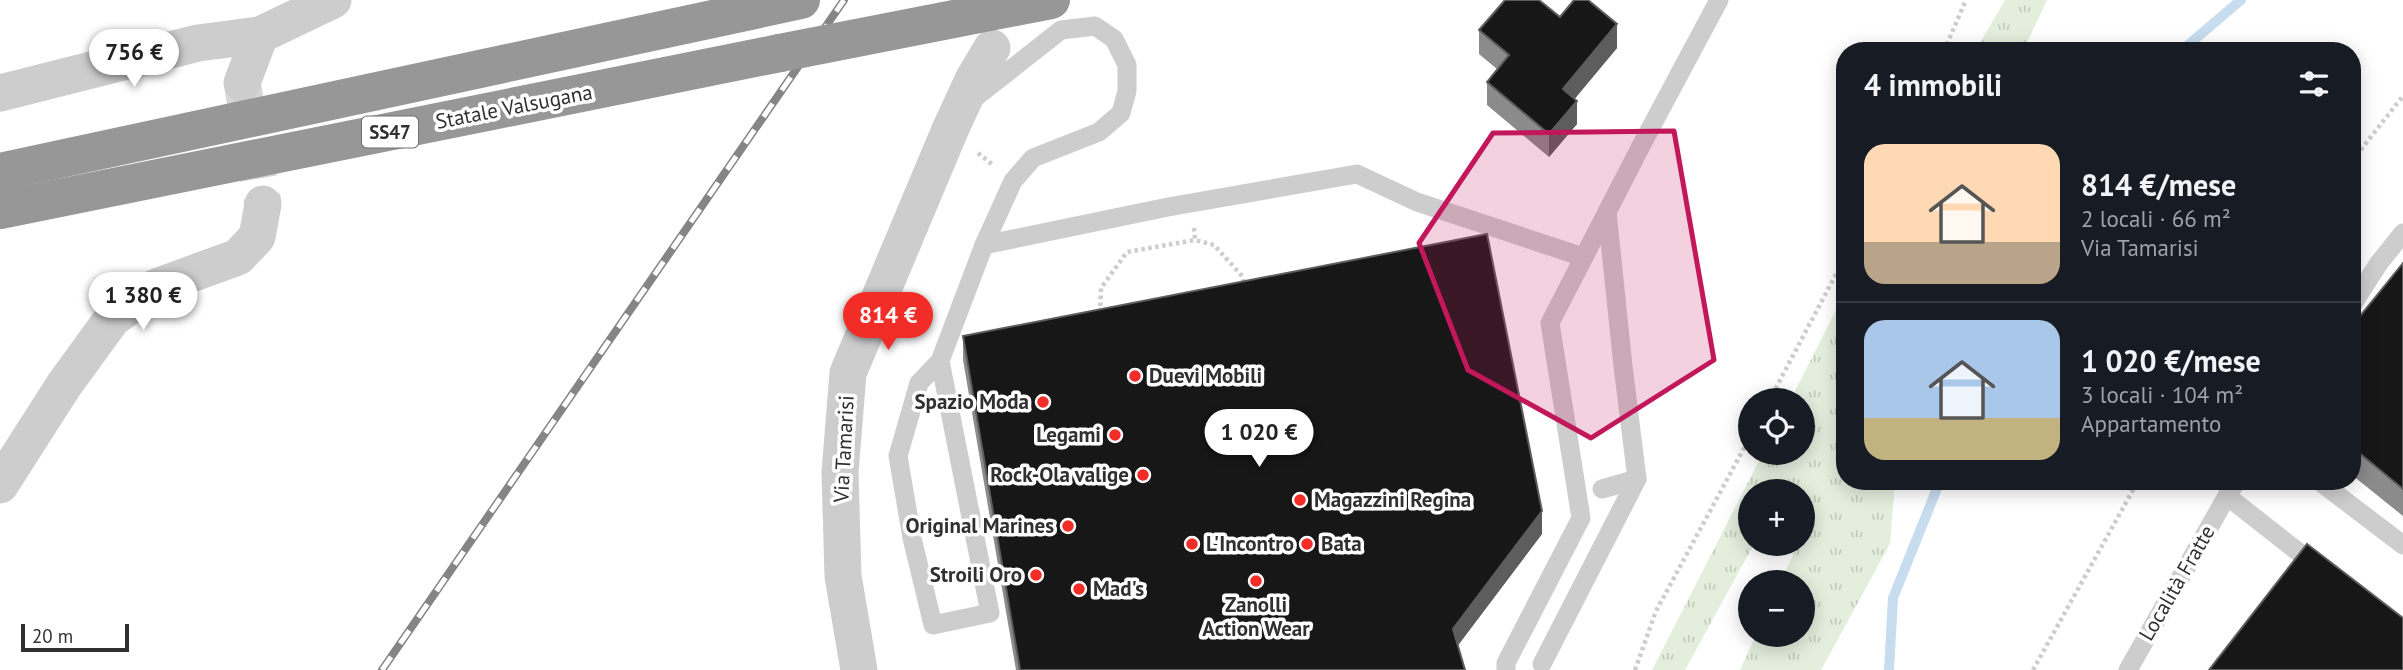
<!DOCTYPE html>
<html lang="it">
<meta charset="utf-8">
<style>
:root{--surface:#171b24;--page:#242831;--text:#f1f3f6;--muted:#9ea1a6;--line:#363941;--accent:#f22c27}
body{margin:0;font-family:"PT Sans",sans-serif;background:var(--page);color:var(--text);height:100vh;display:flex;flex-direction:column;font-size:26px;white-space:nowrap}
*{box-sizing:border-box;margin:0}
p{font-size:23px;color:var(--muted)}
.icon{flex:none;width:38px;height:38px;fill:none;stroke:currentColor;stroke-width:2;stroke-linecap:round;stroke-linejoin:round}
.map{position:relative;flex:1;overflow:hidden}
.panel{position:absolute;left:1836px;top:42px;width:525px;height:448px;display:flex;flex-direction:column;background:var(--surface);border-radius:28px;box-shadow:0 4px 18px #0003}
.panel>*{flex:none}
.fabs{position:absolute;left:1738px;top:388px;display:grid;gap:14px}
.fabs a{display:grid;place-items:center;width:77px;height:77px;border-radius:50%;background:var(--surface);box-shadow:0 4px 18px #0003;font-size:35px}
.scale{position:absolute;left:21px;bottom:18px;width:108px;box-sizing:border-box;padding-left:7px;border:4px solid #303030;border-top:0;font-size:19px;line-height:24px;white-space:nowrap;color:#303030;-webkit-text-stroke:5px #fff;paint-order:stroke}
.price{position:absolute;translate:-50% -60px;padding:0 16px;border-radius:24px;background:#fff;color:#222;font-size:23px;line-height:46px;filter:drop-shadow(0 2px 4px #0008)}
.price::after{content:'';position:absolute;left:50%;top:42px;width:21px;height:16px;margin-left:-10px;background:inherit;clip-path:polygon(0 0,100% 0,50% 100%)}
.price.active{background:var(--accent);color:#fff}
ul{padding:0;list-style:none}
li{display:flex;align-items:center;gap:21px;height:175px;padding:0 28px}
li+li{border-top:2px solid var(--line)}
li span{display:grid;place-items:center;flex:none;width:196px;height:140px;border-radius:21px;color:#555}
li>.icon{margin-inline-start:auto}
span .icon{width:84px;height:84px;fill:#fffc;stroke-width:1}
li b{font-size:30px}
h2{display:flex;justify-content:space-between;align-items:center;height:84px;padding:0 28px;font-size:30px}
.map>svg:first-child{display:block}
.grass{fill:url(#grass-tufts)}
.lines{fill:none;stroke-linecap:round;stroke-linejoin:round}
.stream{stroke:#c8dcef;stroke-width:10}
.street-tunnel{stroke:#d6d6d6;stroke-width:37;stroke-dasharray:37 18;stroke-linecap:butt}
.path{stroke:#cdcdcd;stroke-width:4.5;stroke-dasharray:3.5 3.5;stroke-linecap:butt}
.lane{stroke:#cdcdcd;stroke-width:19}
.street{stroke:#cdcdcd;stroke-width:37}
.highway{stroke:#979797;stroke-width:38}
.rail-casing{stroke:#858585;stroke-width:8}
.rail{stroke:#fff;stroke-width:5;stroke-dasharray:16;stroke-linecap:butt}
.highway-bridge{stroke:#979797;stroke-width:38}
.wall{fill:#8b8b8b}
.shaded-wall{fill:#5d5d5d}
.building{fill:#171717;stroke:#5d5d5d;stroke-width:2}
.marked{fill:#c2185b;fill-opacity:0.2;stroke:#c2185b;stroke-width:5;stroke-linejoin:round}
.poi-dot{fill:#f22c27;stroke:#fff;stroke-width:2.5}
.labels{text-anchor:middle;stroke-width:7;stroke-linejoin:round;paint-order:stroke}
.shield{fill:#fff;stroke:#6e6e6e;stroke-width:2}
.shield-label{font-size:19px;font-weight:bold;fill:#303030}
.street-label{font-size:21px;fill:#303030;stroke:#fff}
.poi-label{font-size:21px;font-weight:bold;fill:#303030;stroke:#fff;text-anchor:start}
</style>
<div class="map">
<svg width="2403" height="670" viewBox="0 0 2403 670">
<defs>
<pattern id="grass-tufts" width="24" height="20" patternUnits="userSpaceOnUse" patternTransform="scale(1.75)"><rect width="24" height="20" fill="#e4eedd"/><path d="M3 7l-1-3M5 7V3M7 7l1-3M15 17l-1-3M17 17v-4M19 17l1-3" fill="none" stroke="#c4ccbe"/></pattern>
</defs>
<rect width="100%" height="100%" fill="#fff"/>
<g class="grass">
<path d="M2005,0h42l-24,51h-48z"/>
<path d="M1844,294v187h51l-5,63 -69,126h-81l16,-35h46v-52h-22l18,-39h4v-52h-52v52h4l-69,126h-33l111,-217h39v-52h-12z"/>
</g>
<g class="lines">
<g class="stream">
<path d="M2181,51l60,-51"/>
<path d="M1889,670l4,-72 47,-117"/>
</g>
<path class="street-tunnel" d="M243,88l20,116"/>
<g class="path">
<path d="M1944,51l22,-51"/>
<path d="M978,153l15,12"/>
<path d="M2352,161l51,-65"/>
<path d="M1194,228l1,12 19,5 29,32 1,8"/>
<path d="M1100,313l1,-25 26,-36 68,-12"/>
<path d="M1769,401l75,-142"/>
<path d="M1635,670l21,-59 94,-174"/>
<path d="M2033,670l105,-189"/>
</g>
<g class="lane">
<path d="M984,245l184,-38 189,-33 60,28 166,55"/>
<path d="M2352,305l27,-42 24,-30"/>
<path d="M940,361l50,252 -57,12 -21,-87 -14,-82 21,-73 21,-22 44,-116 29,-64 20,-23 66,-26 22,-19 6,-22v-26l-13,-26 -19,-13 -34,4 -89,70"/>
<path d="M2319,481l84,64"/>
<path d="M1602,489l35,-10"/>
<path d="M2227,496l10,-15"/>
<path d="M1542,664l95,-185 -14,-113 -16,-154"/>
<path d="M1506,670v-7l75,-145 -31,-195 92,-179 77,-144"/>
<path d="M2128,670l99,-174 93,73"/>
</g>
<g class="street">
<path d="M242,83l18,-48 73,-35"/>
<path d="M0,93l198,-50 62,-8"/>
<path d="M0,485l64,-100 48,-66 44,-32 82,-30 19,-20 6,-33"/>
<path d="M859,670l-16,-94 -3,-104 8,-99 102,-243 23,-50 19,-32"/>
</g>
<g class="highway">
<path d="M0,172l801,-172"/>
<path d="M0,210l780,-157"/>
</g>
<g class="rail-casing">
<path id="rail" d="M382,670l462,-670"/>
</g>
<use href="#rail" class="rail"/>
<path class="highway-bridge" d="M780,53l271,-53"/>
</g>
<g class="wall">
<path d="M1560,17l57,31 -43,51 3,25 -28,33 -62,-52v-23l10,-13 -18,-15v-24z"/>
<path d="M2403,263v253l-51,-41v-149z"/>
<path d="M963,336l579,198 -84,111 7,25h-449l-53,-310z"/>
</g>
<g class="shaded-wall">
<path d="M1617,24v24l-54,65v-24z"/>
<path d="M1577,101v23l-28,33v-23z"/>
<path d="M1542,511v23l-89,118v-23z"/>
</g>
<g class="building">
<path d="M1505,0h34l21,17 14,-17h14l29,24 -54,65 14,12 -28,33 -62,-52 22,-27 -30,-25z"/>
<path d="M1487,234l55,277 -89,118 12,41h-445l-57,-334z"/>
<path d="M2403,263v226l-51,-42v-121z"/>
<path d="M2307,544l96,74v52h-194z"/>
</g>
<path class="marked" d="M1674,131l40,229 -123,78 -123,-68 -49,-127 74,-110z"/>
<g class="poi-dot">
<circle cx="1135" cy="376" r="7"/>
<circle cx="1043" cy="402" r="7"/>
<circle cx="1115" cy="435" r="7"/>
<circle cx="1143" cy="475" r="7"/>
<circle cx="1300" cy="500" r="7"/>
<circle cx="1068" cy="526" r="7"/>
<circle cx="1192" cy="544" r="7"/>
<circle cx="1307" cy="544" r="7"/>
<circle cx="1036" cy="575" r="7"/>
<circle cx="1256" cy="581" r="7"/>
<circle cx="1079" cy="589" r="7"/>
</g>
<g class="labels">
<rect class="shield" x="362" y="116.5" width="56" height="31" rx="5"/>
<g class="shield-label">
<text x="390" y="139">SS47</text>
</g>
<g class="street-label">
<text transform="translate(514 107) rotate(-11)" y="7">Statale Valsugana</text>
<text transform="translate(844 449) rotate(-87)" y="7">Via Tamarisi</text>
<text transform="translate(2177 583) rotate(-60)" y="7">Località Fratte</text>
</g>
<g class="poi-label">
<text x="1149" y="383">Duevi Mobili</text>
<text x="1029" y="409" text-anchor="end">Spazio Moda</text>
<text x="1101" y="442" text-anchor="end">Legami</text>
<text x="1129" y="482" text-anchor="end">Rock-Ola valige</text>
<text x="1314" y="507">Magazzini Regina</text>
<text x="1054" y="533" text-anchor="end">Original Marines</text>
<text x="1206" y="551">L'Incontro</text>
<text x="1321" y="551">Bata</text>
<text x="1022" y="582" text-anchor="end">Stroili Oro</text>
<text x="1093" y="596">Mad's</text>
<text x="1256" y="612" text-anchor="middle">Zanolli<tspan x="1256" dy="24">Action Wear</tspan></text>
</g>
</g>
</svg>
<div class="fabs">
<a><svg class="icon" aria-label="locate" viewBox="0 0 24 24"><circle cx="12" cy="12" r="6"/><path d="M12 2v4M12 18v4M2 12h4M18 12h4"/></svg></a>
<a>+</a>
<a>−</a>
</div>
<div class="scale">20 m</div>
<b class="price" style="left:134px;top:89px">756 €</b>
<b class="price" style="left:143px;top:332px">1 380 €</b>
<b class="price active" style="left:888px;top:352px">814 €</b>
<b class="price" style="left:1259px;top:469px">1 020 €</b>
<section class="panel">
<h2>4 immobili<svg class="icon" aria-label="filters" viewBox="0 0 24 24"><path d="M4 7h16M4 17h16"/><circle cx="9" cy="7" r="2"/><circle cx="15" cy="17" r="2"/></svg></h2>
<ul>
<li><span style="background:linear-gradient(#ffd9b3 70%,#b9a48a 0)"><svg class="icon" aria-label="home" viewBox="0 0 24 24"><path d="M3 11l9-7 9 7M6 9v11h12V9"/></svg></span><div><b>814 €/mese</b><p>2 locali · 66 m²</p><p>Via Tamarisi</p></div></li>
<li><span style="background:linear-gradient(#a9c7e8 70%,#c2b280 0)"><svg class="icon" aria-label="home" viewBox="0 0 24 24"><path d="M3 11l9-7 9 7M6 9v11h12V9"/></svg></span><div><b>1 020 €/mese</b><p>3 locali · 104 m²</p><p>Appartamento</p></div></li>
</ul>
</section>
</div>
